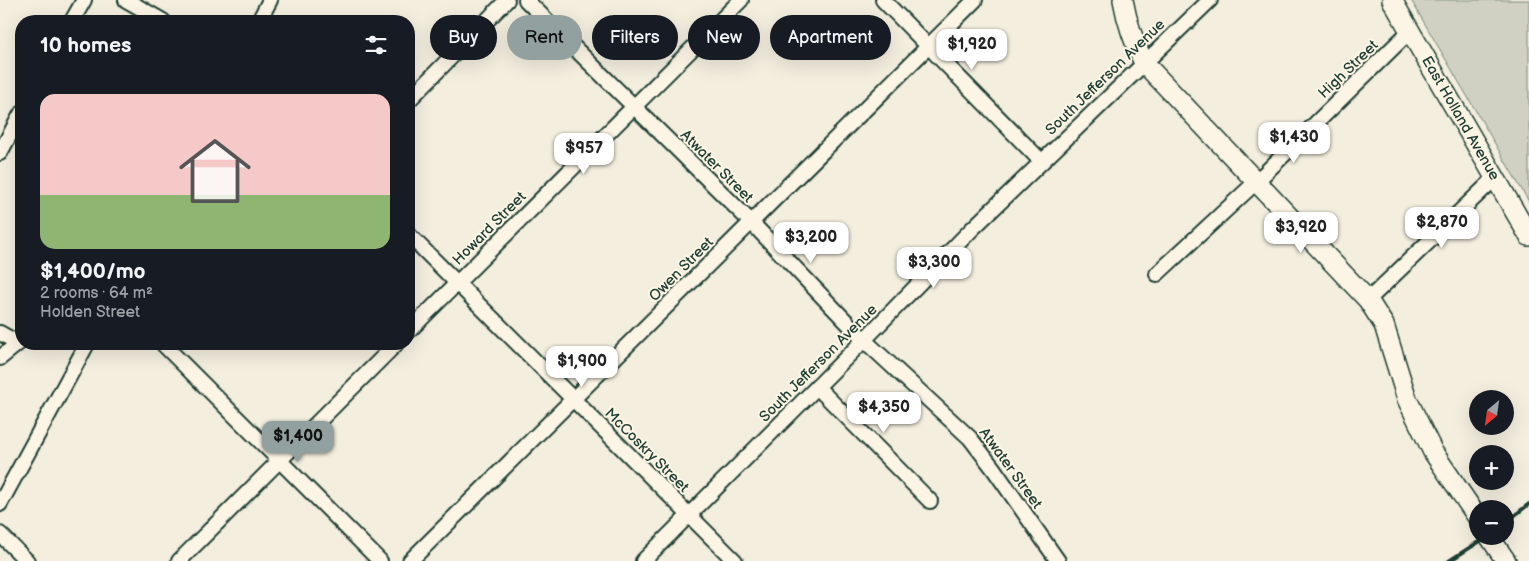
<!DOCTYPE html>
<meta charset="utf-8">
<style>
:root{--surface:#171b24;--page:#242831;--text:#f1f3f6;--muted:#9ea1a6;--line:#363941;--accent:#92a19f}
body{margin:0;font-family:"Balsamiq Sans",sans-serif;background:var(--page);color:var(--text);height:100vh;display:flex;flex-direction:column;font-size:19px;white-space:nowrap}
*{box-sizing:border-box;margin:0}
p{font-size:16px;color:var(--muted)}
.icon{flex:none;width:28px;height:28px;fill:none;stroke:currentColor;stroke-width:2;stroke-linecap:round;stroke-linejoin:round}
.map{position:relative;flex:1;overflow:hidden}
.sheet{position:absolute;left:15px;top:15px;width:400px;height:335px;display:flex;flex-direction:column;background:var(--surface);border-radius:20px;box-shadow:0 5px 20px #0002}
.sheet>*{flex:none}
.banner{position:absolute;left:430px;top:15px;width:475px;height:45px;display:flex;gap:10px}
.needle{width:32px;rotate:209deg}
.controls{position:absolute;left:1469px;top:390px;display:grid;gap:10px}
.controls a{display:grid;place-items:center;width:45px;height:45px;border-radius:50%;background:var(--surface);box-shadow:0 5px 20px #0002;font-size:25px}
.price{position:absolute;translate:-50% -42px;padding:0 11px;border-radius:10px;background:#fff;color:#222;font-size:16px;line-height:32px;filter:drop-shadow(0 1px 2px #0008)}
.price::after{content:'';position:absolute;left:50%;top:30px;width:15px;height:11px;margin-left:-8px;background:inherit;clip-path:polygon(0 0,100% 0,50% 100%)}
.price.selected{background:var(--accent);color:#111}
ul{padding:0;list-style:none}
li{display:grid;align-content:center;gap:10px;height:265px;padding:0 25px}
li+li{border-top:1px solid var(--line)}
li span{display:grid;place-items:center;height:155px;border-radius:15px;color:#555}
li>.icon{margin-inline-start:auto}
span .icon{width:90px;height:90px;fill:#fffc;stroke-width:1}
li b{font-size:21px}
h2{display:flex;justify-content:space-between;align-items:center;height:60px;padding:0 25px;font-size:21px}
.pill{padding:0 18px;border-radius:22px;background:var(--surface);box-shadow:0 5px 20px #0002;font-size:18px;line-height:45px}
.pill.selected{background:var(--accent);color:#111}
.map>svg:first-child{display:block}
.green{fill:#d0d1c2;stroke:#78877b}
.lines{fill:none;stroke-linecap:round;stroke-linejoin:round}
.minor-casing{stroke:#1f3d34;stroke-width:18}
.secondary-casing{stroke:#1f3d34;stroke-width:22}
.minor{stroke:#fcf5e5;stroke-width:14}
.secondary{stroke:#fcf5e5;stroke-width:19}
.rail{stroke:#1f3d34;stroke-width:4}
.labels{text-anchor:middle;stroke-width:4;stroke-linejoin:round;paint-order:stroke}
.street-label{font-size:15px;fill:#1f3d34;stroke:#fcf5e5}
</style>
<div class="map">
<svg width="1529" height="561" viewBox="0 0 1529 561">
<rect width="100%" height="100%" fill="#f3eede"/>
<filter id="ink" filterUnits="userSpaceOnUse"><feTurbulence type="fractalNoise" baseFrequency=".02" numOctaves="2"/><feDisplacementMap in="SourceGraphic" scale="10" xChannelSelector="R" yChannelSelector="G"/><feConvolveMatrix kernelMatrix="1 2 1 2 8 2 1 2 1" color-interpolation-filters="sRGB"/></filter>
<g filter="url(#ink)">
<path class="green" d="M1411,0h118v202z"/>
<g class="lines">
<g class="minor-casing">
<g id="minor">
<path d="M126,0l37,21"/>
<path d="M526,0l225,222 113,118 106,98 23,30 65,93"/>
<path d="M883,0l158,161"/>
<path d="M72,21l12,-21"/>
<path d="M259,21l11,-21"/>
<path d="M409,100l98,-100"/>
<path d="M0,153l21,-39"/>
<path d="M409,235l326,326"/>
<path d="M1157,274l99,-92 154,-151"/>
<path d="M1368,300l128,-123"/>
<path d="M409,331l332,-331"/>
<path d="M0,333l18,10"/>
<path d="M163,344l217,217"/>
<path d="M0,358l21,-17"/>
<path d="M817,387l113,114"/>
<path d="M0,504l87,-160"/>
<path d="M0,534l27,27"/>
<path d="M179,561l217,-217"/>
<path d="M410,561l565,-561"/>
<path d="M643,561l221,-221 108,-111 238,-229"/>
</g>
</g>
<g class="secondary-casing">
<g id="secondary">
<path d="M1123,0c4,22 11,43 21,63l224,237 16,25 23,74 26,53 45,66"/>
<path d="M1392,0l137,236"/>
<path d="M1489,536l17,25"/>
</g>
</g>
<use href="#minor" class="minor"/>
<use href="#secondary" class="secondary"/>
<g class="rail">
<path d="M1505,523l24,-19"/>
<path d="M1449,561l39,-25"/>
</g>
</g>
</g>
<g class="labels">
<g class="street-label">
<text transform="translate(1348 69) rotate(-44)" y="5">High Street</text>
<text transform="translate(1105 77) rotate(-44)" y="5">South Jefferson Avenue</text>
<text transform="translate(1461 118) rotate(60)" y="5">East Holland Avenue</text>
<text transform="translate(717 166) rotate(45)" y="5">Atwater Street</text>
<text transform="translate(489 228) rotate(-45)" y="5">Howard Street</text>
<text transform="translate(681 269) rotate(-45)" y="5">Owen Street</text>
<text transform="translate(818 363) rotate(-45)" y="5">South Jefferson Avenue</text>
<text transform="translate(647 450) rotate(45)" y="5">McCoskry Street</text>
<text transform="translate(1011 468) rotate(54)" y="5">Atwater Street</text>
</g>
</g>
</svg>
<div class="controls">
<a><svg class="needle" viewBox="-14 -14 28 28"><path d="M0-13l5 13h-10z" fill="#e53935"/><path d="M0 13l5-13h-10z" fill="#9ea1a6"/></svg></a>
<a>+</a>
<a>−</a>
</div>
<b class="price" style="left:972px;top:71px">$1,920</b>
<b class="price" style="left:1294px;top:164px">$1,430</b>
<b class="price" style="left:584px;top:175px">$957</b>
<b class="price" style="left:1442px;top:249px">$2,870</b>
<b class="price" style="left:1301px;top:254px">$3,920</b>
<b class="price" style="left:811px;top:264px">$3,200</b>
<b class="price" style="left:934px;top:289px">$3,300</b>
<b class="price" style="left:582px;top:388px">$1,900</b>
<b class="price" style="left:884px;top:434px">$4,350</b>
<b class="price selected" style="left:298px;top:463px">$1,400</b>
<div class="banner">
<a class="pill">Buy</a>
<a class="pill selected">Rent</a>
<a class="pill">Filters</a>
<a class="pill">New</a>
<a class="pill">Apartment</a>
</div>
<section class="sheet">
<h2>10 homes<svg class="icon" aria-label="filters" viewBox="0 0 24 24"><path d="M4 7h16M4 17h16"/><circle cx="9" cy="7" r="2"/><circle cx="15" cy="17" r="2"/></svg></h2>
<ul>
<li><span style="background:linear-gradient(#f6c9c9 65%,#8fb573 0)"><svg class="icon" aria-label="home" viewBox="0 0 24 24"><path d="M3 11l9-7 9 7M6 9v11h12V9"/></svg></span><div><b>$1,400/mo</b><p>2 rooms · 64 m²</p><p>Holden Street</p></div></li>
</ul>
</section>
</div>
